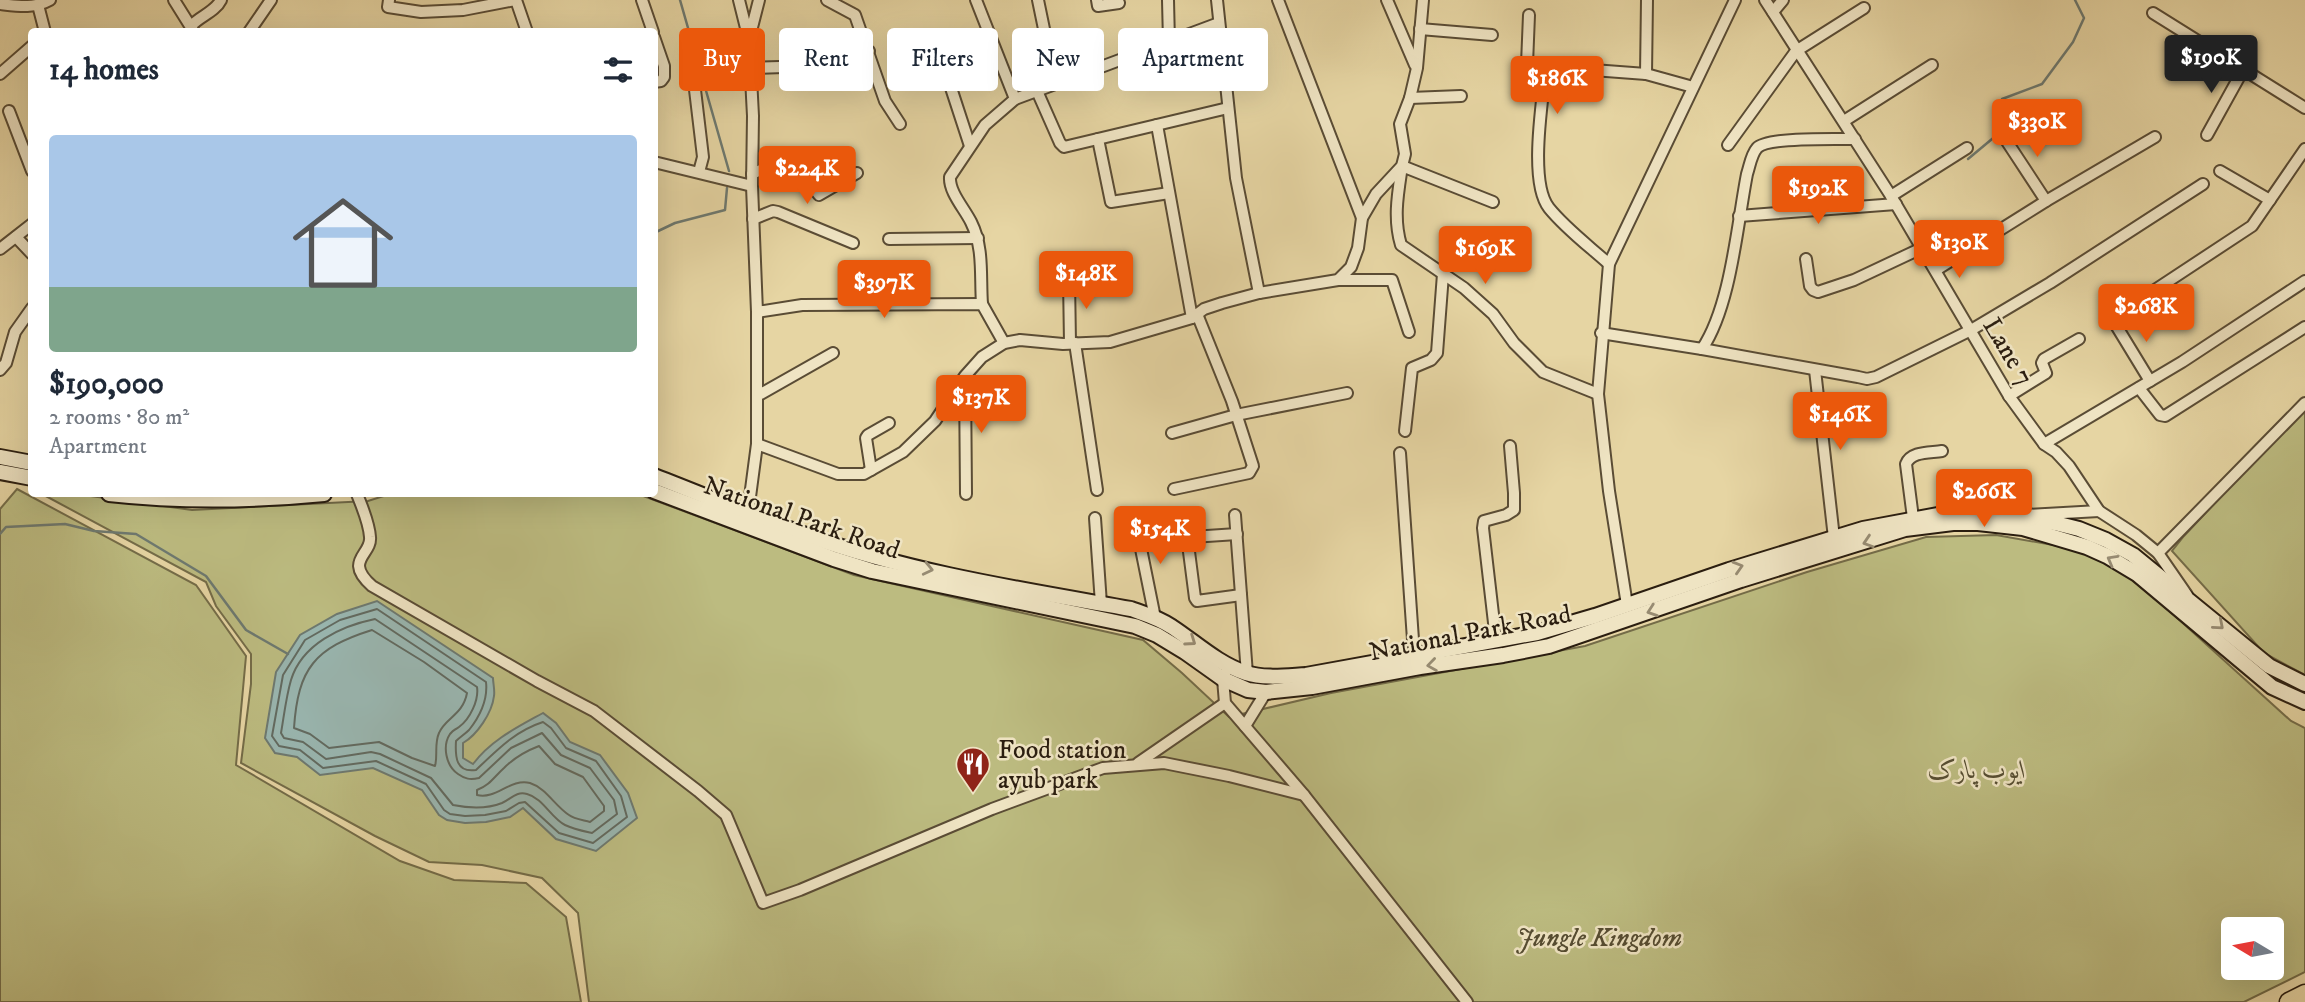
<!DOCTYPE html>
<meta charset="utf-8">
<style>
:root{--surface:#fff;--page:#f6f6f7;--text:#1f2937;--muted:#747a83;--line:#e0e1e3;--accent:#ea580c}
body{margin:0;font-family:"IM FELL DW Pica",Amiri,serif;background:var(--page);color:var(--text);height:100vh;display:flex;flex-direction:column;font-size:26px;white-space:nowrap}
*{box-sizing:border-box;margin:0}
p{font-size:23px;color:var(--muted)}
.icon{flex:none;width:38px;height:38px;fill:none;stroke:currentColor;stroke-width:2;stroke-linecap:round;stroke-linejoin:round}
.map{position:relative;flex:1;overflow:hidden}
.panel{position:absolute;left:28px;top:28px;width:630px;height:469px;display:flex;flex-direction:column;background:var(--surface);border-radius:7px;box-shadow:0 7px 28px #0002}
.panel>*{flex:none}
.guide{position:absolute;left:679px;top:28px;width:665px;height:63px;display:flex;gap:14px}
.needle{width:46px;rotate:280deg}
.controls{position:absolute;left:2221px;top:917px;display:grid;gap:14px}
.controls a{display:grid;place-items:center;width:63px;height:63px;border-radius:7px;background:var(--surface);box-shadow:0 7px 28px #0002;font-size:35px}
.price{position:absolute;translate:-50% -60px;padding:0 16px;border-radius:7px;background:var(--accent);color:#fff;font-size:23px;line-height:46px;filter:drop-shadow(0 2px 4px #0008)}
.price::after{content:'';position:absolute;left:50%;top:42px;width:21px;height:16px;margin-left:-10px;background:inherit;clip-path:polygon(0 0,100% 0,50% 100%)}
.price.current{background:#222;color:#fff}
ul{padding:0;list-style:none}
li{display:grid;align-content:center;gap:14px;height:371px;padding:0 21px}
li+li{border-top:2px solid var(--line)}
li span{display:grid;place-items:center;height:217px;border-radius:7px;color:#555}
li>.icon{margin-inline-start:auto}
span .icon{width:126px;height:126px;fill:#fffc;stroke-width:1}
li b{font-size:30px}
h2{display:flex;justify-content:space-between;align-items:center;height:84px;padding:0 21px;font-size:30px}
.tag{padding:0 24px;border-radius:7px;background:var(--surface);box-shadow:0 7px 28px #0002;font-size:24px;line-height:63px}
.tag.current{background:var(--accent);color:#fff}
.map>svg:first-child{display:block}
.green{fill:#bcbb80;stroke:#746c48;stroke-width:2;fill-rule:evenodd}
.water{fill:#99b6b0;stroke:#6d7970;stroke-width:2}
.lines{fill:none;stroke-linecap:round;stroke-linejoin:round}
.shore{stroke:#626a60;stroke-width:2}
.stream{stroke:#6d7970;stroke-width:2.5}
.minor-casing{stroke:#5a4c35;stroke-width:14}
.secondary-casing{stroke:#2b1e10;stroke-width:18}
.trunk-casing{stroke:#2b1e10;stroke-width:21}
.minor{stroke:#efe4c3;stroke-width:10}
.secondary{stroke:#efe4c3;stroke-width:14}
.trunk{stroke:#e6d5a3;stroke-width:18}
.oneway{stroke:#978b72}
.labels{text-anchor:middle;stroke-width:5;stroke-linejoin:round;paint-order:stroke}
.street-label{font-size:26px;fill:#2b1e10;stroke:#efe4c3}
.poi-label{font-size:26px;fill:#2b1e10;stroke:#efe4c3;text-anchor:start}
.park-label{font-size:26px;font-style:italic;fill:#564d32;stroke:#efe4c3}
</style>
<div class="map">
<svg width="2305" height="1002" viewBox="0 0 2305 1002">
<rect width="100%" height="100%" fill="#e6d5a3"/>
<filter id="stains"><feTurbulence type="fractalNoise" baseFrequency=".00286" numOctaves="4"/><feColorMatrix values="0 0 0 0 .2 0 0 0 0 .09 0 0 0 0 .02 0 0 0 .5 -.17"/></filter>
<radialGradient id="worn" r=".72"><stop offset=".6" stop-color="#630" stop-opacity="0"/><stop offset="1" stop-color="#630" stop-opacity=".3"/></radialGradient>
<g class="green">
<path d="M2305,407v268l-41,-22 -92,-102 12,-15z"/>
<path d="M17,489l179,96 50,71 -10,109 164,96 54,19 72,3 40,34 15,85h-581v-493z"/>
<path d="M42,494h34l116,16 176,-9 22,-7h248l216,81 289,65 39,33 47,44 102,-24 254,-47 222,-74 119,-35 70,-2 85,15 51,27 159,144 14,7v244l-61,30h-1655l-11,-89 -36,-35 -60,-13 -53,-3 -54,-26 -134,-73 10,-79v-30l-35,-48 -10,-24zM2233,929h39v39h-39z"/>
</g>
<path class="water" d="M377,601l116,77c0,5 2,12 1,18 -2,17 -17,39 -31,47v15l10,6c18,-24 43,-36 70,-51l13,10 14,19 30,13 28,38 9,25 -41,33 -40,-12 -33,-31 -13,9 -24,5 -21,1 -18,-3 -8,-5 -17,-25 -49,-22 -53,7 -23,-18 -22,-4 -10,-15 11,-66 24,-37 37,-21z"/>
<g class="lines">
<g class="shore">
<path d="M377,609l109,73c2,18 -6,34 -17,48 -4,4 -9,7 -13,11 -1,16 0,32 20,29 21,-20 39,-39 67,-48l8,6 15,20 30,13 25,35 6,21 -34,26 -34,-10 -34,-31 -6,1 -13,8 -21,4 -20,1 -15,-2 -6,-4 -18,-26 -50,-23 -53,7 -23,-18 -21,-4 -7,-10 11,-61 22,-35 35,-20z"/>
<path d="M375,619l102,68c2,13 -7,32 -18,40 -5,4 -4,1 -9,7 -8,12 -4,32 8,40 7,5 12,6 21,4l32,-30 31,-15 19,22 29,13 24,32 3,14 -25,19c-9,-2 -19,-4 -27,-8 -14,-7 -22,-27 -38,-31 -11,-3 -16,5 -25,9 -15,6 -34,5 -49,2l-22,-27 -51,-24 -9,-2 -45,7 -23,-17 -19,-4 -3,-5c3,-17 5,-36 10,-53 11,-36 50,-54 84,-61z"/>
<path d="M372,630l52,32 43,31c-4,22 -22,25 -28,40 -5,11 -1,23 -4,33l-23,-8 -33,-16 -50,6 -19,-14 -16,-6c4,-60 21,-80 78,-98z"/>
<path d="M539,746l16,18 28,13 21,29v5l-14,11c-7,-2 -16,-3 -21,-7 -14,-9 -23,-27 -39,-32 -20,-5 -34,17 -53,12v-5c13,-5 17,-13 27,-22 10,-10 22,-17 35,-22z"/>
</g>
<g class="stream">
<path d="M680,0l49,171"/>
<path d="M2004,130l4,-3 -6,-28 40,-15 31,-42 11,-24 -9,-18"/>
<path d="M1968,159l30,-25"/>
<path d="M654,233l21,-10 50,-13 2,-22"/>
<path d="M0,534l6,-7 59,-3 29,7 42,3 70,42 40,54 42,24"/>
</g>
<g class="minor-casing">
<g id="minor">
<path d="M174,0l20,32"/>
<path d="M389,0l-1,7 33,5 42,-2 52,-10"/>
<path d="M516,0l11,32"/>
<path d="M642,0l11,32"/>
<path d="M739,0l9,36"/>
<path d="M827,0l28,15 30,86 15,23"/>
<path d="M976,0l39,99 -30,26 -35,52c-1,15 14,31 21,45 13,26 9,53 11,82"/>
<path d="M1097,0l1,6 21,-3"/>
<path d="M1168,0l1,42"/>
<path d="M1217,0l19,178 23,115"/>
<path d="M1278,0l84,218"/>
<path d="M1387,0l28,65"/>
<path d="M1765,0l126,196 118,200 35,48 12,8 13,14 30,45 37,24 22,18 29,42"/>
<path d="M0,4c17,2 34,5 50,-4"/>
<path d="M38,5l7,27"/>
<path d="M1773,12l10,-12"/>
<path d="M2153,13l152,95"/>
<path d="M1529,15l-2,49 1,3 19,2"/>
<path d="M191,26c9,-10 24,-14 30,-26"/>
<path d="M1420,29l72,6"/>
<path d="M249,32l22,-32"/>
<path d="M654,37l10,29v11l-3,4 -7,1"/>
<path d="M901,52l30,-11 7,7 32,98"/>
<path d="M750,68l64,-2 55,-15"/>
<path d="M693,73l10,84 -4,15"/>
<path d="M0,74l32,-28"/>
<path d="M1646,74l1,-74"/>
<path d="M1037,91l23,52 4,4 164,-39"/>
<path d="M1032,92l12,-63 -6,-29"/>
<path d="M1410,98l51,-2"/>
<path d="M1015,99l204,-76"/>
<path d="M9,111l23,60"/>
<path d="M1844,121l88,-56"/>
<path d="M1157,125l35,193"/>
<path d="M2002,134l44,67"/>
<path d="M2207,135l36,-65"/>
<path d="M1098,139l13,63 58,-9"/>
<path d="M1728,145l68,-94 68,-43"/>
<path d="M654,162l98,24"/>
<path d="M2220,171l50,29"/>
<path d="M752,174l35,-16 5,1 27,36 38,-22"/>
<path d="M1891,196l76,-48"/>
<path d="M1493,202l-91,-36c-4,27 -9,52 -1,79l63,43 29,26 21,29 29,29 55,22"/>
<path d="M1739,216l157,-12"/>
<path d="M753,219l20,-8 5,1 75,31"/>
<path d="M16,237l16,17"/>
<path d="M889,239l89,-1"/>
<path d="M0,249l32,-25"/>
<path d="M1806,259l4,27 3,4 5,2 36,-12 68,-32"/>
<path d="M1609,264c-20,-18 -43,-35 -60,-56 -20,-25 -7,-103 -4,-134l2,-5 6,-2 93,7 47,13"/>
<path d="M1936,270l110,-69 109,-64"/>
<path d="M1069,279l1,64"/>
<path d="M1338,280h54l17,52"/>
<path d="M757,312l45,-7 180,-1 22,39"/>
<path d="M1601,333l101,16 156,28 9,2 9,-2 95,-47 79,-47 153,-99"/>
<path d="M1075,343l22,147"/>
<path d="M1702,349c29,-43 35,-124 45,-175 3,-9 4,-19 10,-26 10,-11 80,-9 98,-9"/>
<path d="M0,370l6,-7 9,-31 17,-24"/>
<path d="M1815,370l19,168"/>
<path d="M965,378l1,116"/>
<path d="M2150,381l-36,-59v-5l138,-91 53,-77"/>
<path d="M2139,388l21,27 5,1 140,-89"/>
<path d="M757,396l76,-43"/>
<path d="M2009,396l37,-23 -4,-10 2,-4 35,-20"/>
<path d="M1405,431l7,-63 19,-8 6,-7 6,-79"/>
<path d="M1172,433l64,-18 111,-22"/>
<path d="M757,444v-132l-5,-126 1,-70 -4,-77 10,-39"/>
<path d="M2044,444l138,-82 123,-81"/>
<path d="M1400,453l14,201"/>
<path d="M871,470l-5,-32 2,-3 21,-12"/>
<path d="M1174,489l75,-16 4,-7 -21,-65 -35,-87"/>
<path d="M357,494c5,13 12,28 13,43 2,18 -27,23 2,49l165,95 57,30 104,80 28,24 37,88 37,-13 192,-81 111,-41 61,-5 65,13 75,19"/>
<path d="M748,512l9,-68 81,30h26l39,-22 32,-31 30,-45 17,-19 22,-14 16,-3 43,4 47,-2 82,-24 12,-9 18,-6 37,-10 79,-13 13,-13 7,-19 4,-30 14,-24 26,-28 3,-12 -5,-30 10,-26 7,-30 6,-68"/>
<path d="M1235,515l12,159"/>
<path d="M2026,515l73,-4"/>
<path d="M1095,518l6,86"/>
<path d="M1913,518l-7,-54c5,-13 24,-11 36,-13"/>
<path d="M1135,519l20,99"/>
<path d="M1237,534l-45,3 -4,7 7,54 2,3 44,-6"/>
<path d="M2158,553l147,-150"/>
<path d="M1627,605l-18,-114 -11,-97 11,-130 126,-264"/>
<path d="M1496,640l-13,-112 1,-7 22,-6 8,-5v-17l-4,-47"/>
<path d="M1225,674l-2,5 2,24 79,92 163,207"/>
<path d="M1245,726l21,-34"/>
<path d="M1138,763l87,-60"/>
</g>
</g>
<g class="secondary-casing">
<g id="secondary">
<path d="M0,457l32,6"/>
<path d="M0,472l32,6"/>
<path d="M654,476c52,20 103,42 155,60 103,37 215,54 322,73 14,5 28,9 41,18 23,15 46,37 74,46 18,6 41,3 60,2l231,-42 58,-17 134,-46 134,-41 107,-20 85,14 24,6 27,11 27,15 136,111 36,18"/>
<path d="M654,491l180,68 38,12 263,55 22,9 28,17 38,27 25,11 18,2 46,-5 108,-20 83,-12 46,-9 192,-66 164,-51 48,-6h25l45,5 64,19 20,9 30,18 135,113 33,15"/>
<path d="M109,494c72,8 144,7 215,0"/>
</g>
</g>
<g class="trunk-casing">
<path id="trunk" d="M2289,1002l16,-8"/>
</g>
<use href="#minor" class="minor"/>
<use href="#secondary" class="secondary"/>
<use href="#trunk" class="trunk"/>
</g>
<defs><path id="oneway-chevron" d="M-2-3.5L2.5 0L-2 3.5" fill="none" stroke-width="1.6" stroke-linecap="round" stroke-linejoin="round" transform="scale(1.75)"/></defs>
<g class="oneway">
<use href="#oneway-chevron" transform="translate(1868 542) rotate(162)"/>
<use href="#oneway-chevron" transform="translate(2112 560) rotate(-151)"/>
<use href="#oneway-chevron" transform="translate(1738 567) rotate(-17)"/>
<use href="#oneway-chevron" transform="translate(928 569) rotate(13)"/>
<use href="#oneway-chevron" transform="translate(1652 611) rotate(161)"/>
<use href="#oneway-chevron" transform="translate(2219 625) rotate(41)"/>
<use href="#oneway-chevron" transform="translate(1191 641) rotate(35)"/>
<use href="#oneway-chevron" transform="translate(1432 665) rotate(172)"/>
</g>
<defs>
<g id="restaurant-pin" transform="scale(1.75)"><path d="M0 17L-7.5 6A9.5 9.5 0 1 1 7.5 6Z" fill="#8f2418" stroke="#efe4c3"/><path d="M-5-6h1v4h1v-4h1v4h1v-4h1v5L-1.5 .5V6h-2V.5L-5-1ZM5-6V6H3V1.5H1.5Q1.5-4 5-6Z" fill="#fff"/></g>
</defs>
<g fill-rule="evenodd">
<use href="#restaurant-pin" x="973" y="764"/>
</g>
<g class="labels">
<g class="street-label">
<text transform="translate(2009 351) rotate(59)" y="9">Lane 7</text>
<text transform="translate(802 517) rotate(19)" y="9">National Park Road</text>
<text transform="translate(1470 632) rotate(-11)" y="9">National Park Road</text>
</g>
<g class="poi-label">
<text x="998" y="758">Food station<tspan x="998" dy="30">ayub park</tspan></text>
</g>
<g class="park-label">
<text x="1977" y="778">ایوب پارک</text>
<text x="1599" y="946">Jungle Kingdom</text>
</g>
</g>
<rect width="100%" height="100%" filter="url(#stains)"/>
<rect width="100%" height="100%" fill="url(#worn)"/>
</svg>
<div class="controls">
<a><svg class="needle" viewBox="-14 -14 28 28"><path d="M0-13l5 13h-10z" fill="#e53935"/><path d="M0 13l5-13h-10z" fill="#747a83"/></svg></a>
</div>
<b class="price current" style="left:2211px;top:95px">$190K</b>
<b class="price" style="left:1557px;top:116px">$186K</b>
<b class="price" style="left:2037px;top:159px">$330K</b>
<b class="price" style="left:807px;top:206px">$224K</b>
<b class="price" style="left:1818px;top:226px">$192K</b>
<b class="price" style="left:1959px;top:280px">$130K</b>
<b class="price" style="left:1485px;top:286px">$169K</b>
<b class="price" style="left:1086px;top:311px">$148K</b>
<b class="price" style="left:884px;top:320px">$397K</b>
<b class="price" style="left:2146px;top:344px">$268K</b>
<b class="price" style="left:981px;top:435px">$137K</b>
<b class="price" style="left:1840px;top:452px">$146K</b>
<b class="price" style="left:1984px;top:529px">$266K</b>
<b class="price" style="left:1160px;top:566px">$154K</b>
<div class="guide">
<a class="tag current">Buy</a>
<a class="tag">Rent</a>
<a class="tag">Filters</a>
<a class="tag">New</a>
<a class="tag">Apartment</a>
</div>
<section class="panel">
<h2>14 homes<svg class="icon" aria-label="filters" viewBox="0 0 24 24"><path d="M4 7h16M4 17h16"/><circle cx="9" cy="7" r="2"/><circle cx="15" cy="17" r="2"/></svg></h2>
<ul>
<li><span style="background:linear-gradient(#a9c7e8 70%,#7fa58c 0)"><svg class="icon" aria-label="home" viewBox="0 0 24 24"><path d="M3 11l9-7 9 7M6 9v11h12V9"/></svg></span><div><b>$190,000</b><p>2 rooms · 80 m²</p><p>Apartment</p></div></li>
</ul>
</section>
</div>
